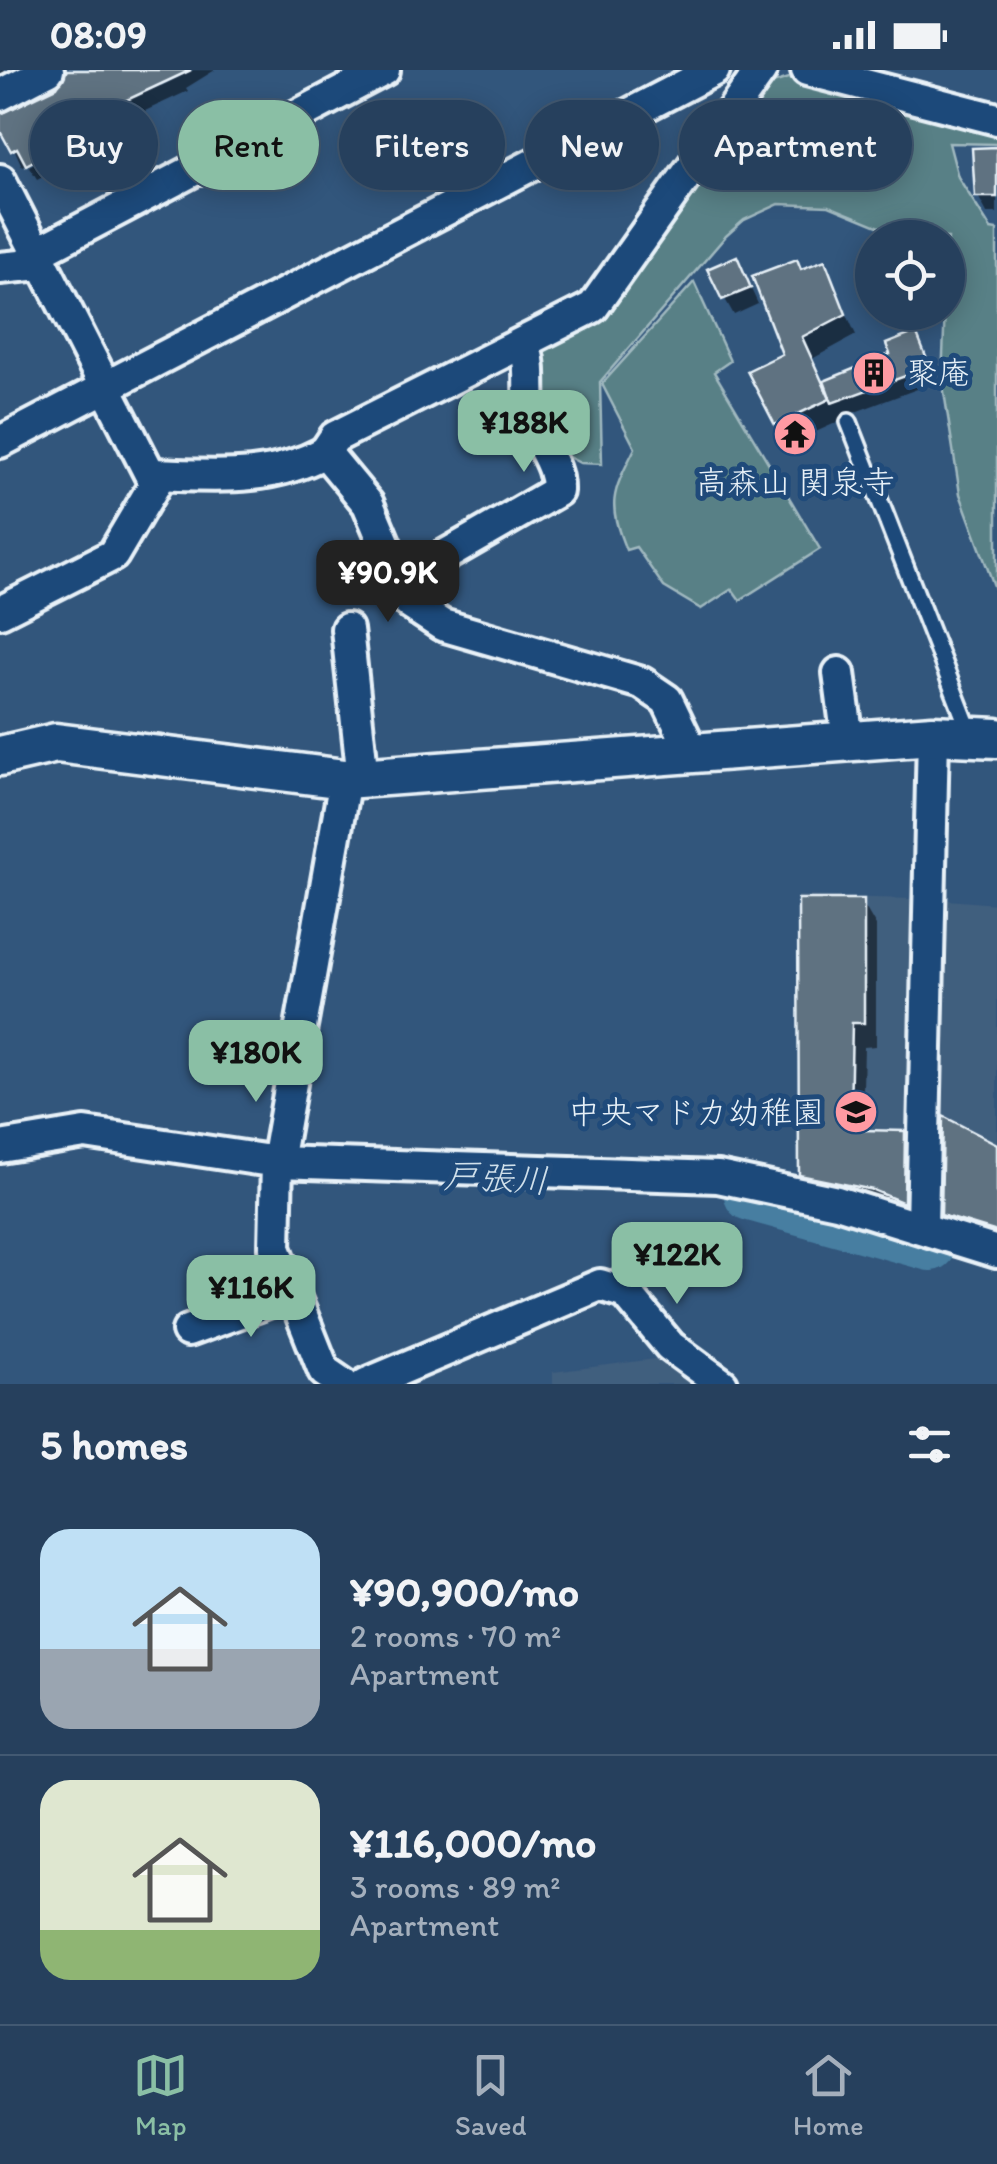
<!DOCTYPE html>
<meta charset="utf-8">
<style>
:root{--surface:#26405d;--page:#324b66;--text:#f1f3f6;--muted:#a4afbc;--line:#425972;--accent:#8abfa5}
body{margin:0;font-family:Itim,"Klee One",sans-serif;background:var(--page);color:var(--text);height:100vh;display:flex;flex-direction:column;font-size:38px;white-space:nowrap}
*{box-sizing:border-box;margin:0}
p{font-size:32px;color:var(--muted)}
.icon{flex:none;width:55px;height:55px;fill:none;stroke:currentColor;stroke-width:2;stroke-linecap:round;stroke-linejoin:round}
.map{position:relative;height:1314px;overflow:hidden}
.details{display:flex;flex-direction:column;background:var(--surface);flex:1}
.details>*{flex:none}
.top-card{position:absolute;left:30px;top:30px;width:938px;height:90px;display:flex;gap:20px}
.controls{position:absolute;left:855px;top:150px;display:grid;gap:20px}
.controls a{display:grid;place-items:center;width:110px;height:110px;border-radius:50%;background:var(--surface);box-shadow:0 5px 25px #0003,0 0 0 2px var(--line);font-size:50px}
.price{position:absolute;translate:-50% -85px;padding:0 22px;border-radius:20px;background:var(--accent);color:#111;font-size:32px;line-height:65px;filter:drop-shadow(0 2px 5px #0008)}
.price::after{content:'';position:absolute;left:50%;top:60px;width:30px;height:22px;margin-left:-15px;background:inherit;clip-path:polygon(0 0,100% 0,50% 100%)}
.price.selected{background:#222;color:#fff}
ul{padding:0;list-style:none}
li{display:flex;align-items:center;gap:30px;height:250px;padding:0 40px}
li+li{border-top:2px solid var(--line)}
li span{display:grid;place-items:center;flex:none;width:280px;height:200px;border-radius:30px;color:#555}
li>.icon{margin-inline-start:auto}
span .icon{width:120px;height:120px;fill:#fffc;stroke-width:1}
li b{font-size:42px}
h2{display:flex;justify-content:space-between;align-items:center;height:120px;padding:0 40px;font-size:42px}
.tag{padding:0 35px;border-radius:45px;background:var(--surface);box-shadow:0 5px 25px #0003,0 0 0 2px var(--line);font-size:35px;line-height:90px}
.tag.selected{background:var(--accent);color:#111}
.status{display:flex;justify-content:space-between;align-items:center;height:70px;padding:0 50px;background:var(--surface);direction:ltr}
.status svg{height:28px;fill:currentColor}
.tabs{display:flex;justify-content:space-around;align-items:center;height:140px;border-top:2px solid var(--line);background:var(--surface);font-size:28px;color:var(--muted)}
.tabs a{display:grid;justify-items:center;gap:5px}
.tabs .selected{color:var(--accent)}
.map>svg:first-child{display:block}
.built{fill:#405e7e}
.green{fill:#588086;stroke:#a0b8bf;stroke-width:2.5}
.shadow{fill:#0007}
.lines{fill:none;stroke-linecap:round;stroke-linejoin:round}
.river{stroke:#467ea1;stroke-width:52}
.building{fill:#5f7281;stroke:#e8f1f8;stroke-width:2.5}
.service-casing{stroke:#e8f1f8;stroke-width:22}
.minor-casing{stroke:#e8f1f8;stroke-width:38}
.tertiary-casing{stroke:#e8f1f8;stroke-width:45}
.service{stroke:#1f4a7a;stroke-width:15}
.minor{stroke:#1f4a7a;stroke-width:30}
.tertiary{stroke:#1f4a7a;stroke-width:38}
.labels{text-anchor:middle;stroke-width:10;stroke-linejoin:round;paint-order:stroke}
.poi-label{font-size:32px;fill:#e8f1f8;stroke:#1f4a7a;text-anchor:start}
.water-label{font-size:35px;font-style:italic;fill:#d0e0eb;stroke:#1f4a7a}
</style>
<div class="status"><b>08:09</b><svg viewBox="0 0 49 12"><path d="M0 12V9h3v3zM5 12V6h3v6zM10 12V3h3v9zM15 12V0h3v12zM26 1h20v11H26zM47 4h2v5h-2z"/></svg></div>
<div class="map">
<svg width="997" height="1314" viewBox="0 0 997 1314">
<rect width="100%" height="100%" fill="#32567c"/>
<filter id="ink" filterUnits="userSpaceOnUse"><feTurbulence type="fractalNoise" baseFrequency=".01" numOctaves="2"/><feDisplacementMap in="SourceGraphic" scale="20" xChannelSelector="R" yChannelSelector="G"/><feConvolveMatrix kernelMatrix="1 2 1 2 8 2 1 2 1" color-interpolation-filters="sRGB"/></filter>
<g filter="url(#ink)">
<g class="built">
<path d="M798,826l117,3v305l-13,9 -105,-22z"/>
<path d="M935,829l62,5v340l-56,-22 -6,-11z"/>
<path d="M686,1285l28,29h-161v-12z"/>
</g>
<g class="green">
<path d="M789,8l208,55v11l-48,-1 9,34 33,52 6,1v364l-37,-100 -18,-115 6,-141 -44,-1 -75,-31 -50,-2 -35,16 -18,16 -126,146 2,82 -22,-1 -28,-15 -27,-95 73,-40 168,-228z"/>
<path d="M694,212l36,79 -16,11 106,177 -80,51 -8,-11 -31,20 -37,-22 -28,-40 -10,3c-20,-48 -13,-58 9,-102l-33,-64z"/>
</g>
<g class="shadow">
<path d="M0,0h21l-21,11z"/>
<path d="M95,0h90l-24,11v5l32,-16h22l-29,18 2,3 -142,66 7,14 -16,8 -8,-13 30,-16 -3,-4 -34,20 -22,-49z"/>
<path d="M997,80v63h-10l-9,-17z"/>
<path d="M824,193l32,72 -44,24 11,25 70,-29 22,-20 21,47 -97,36 1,3 -51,23 -12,-20 24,-152z"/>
<path d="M745,206l13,28 -24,11 -9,-16z"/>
<path d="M862,832l14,24v120l-12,1 -2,86 42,1 14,24 -2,67 -101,-26 -14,-25z"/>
<path d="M997,1076v84l-43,-14v6l43,13v16l-39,-12 -14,-25z"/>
</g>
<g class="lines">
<path class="river" d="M750,1125l180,50"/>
</g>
<g class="building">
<path d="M67,0h124l-152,71 7,13 -20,11 -9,-17 -6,3 -11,-20v-17l57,-27z"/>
<path d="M997,77v50h-22l-3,-49z"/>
<path d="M737,186l14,32 -29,12 -15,-31z"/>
<path d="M797,189l4,10 24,-9 21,54 -44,23 28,62 -55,26 -28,-54 35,-17 -30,-78z"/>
<path d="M916,262l14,35 -98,36 -8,-22 66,-27 -4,-10z"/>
<path d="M798,829h66v124h-12l-2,93 13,14 42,1 -1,72 -31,-13 -74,-15z"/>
<path d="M943,1046l54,28v88l-56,-17z"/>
</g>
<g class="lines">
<g class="service-casing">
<path id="service" d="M849,352l122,313"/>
</g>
<g class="minor-casing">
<g id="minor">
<path d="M807,0l190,49"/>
<path d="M0,25l48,-25"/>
<path d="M0,110l155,304 -42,71 -113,57"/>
<path d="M38,182l346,-182"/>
<path d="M0,198l41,-4"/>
<path d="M0,372l714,-372"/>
<path d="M325,382l10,-15 258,-130 168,-237"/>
<path d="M153,404c63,2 116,8 172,-22l43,52 42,100 32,21 200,58 25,17 25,52"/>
<path d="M432,493l125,-72c1,-26 -16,-43 -24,-67 -8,-26 1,-54 -9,-80"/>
<path d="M347,559l16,150"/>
<path d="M839,603l9,68"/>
<path d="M0,1077l85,-14 192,29 441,15 119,25 160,50"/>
<path d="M922,1156l11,-491"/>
<path d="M188,1261l104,-38"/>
<path d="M343,1314l-19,-13 -49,-123 2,-86 68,-383"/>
<path d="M366,1314l234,-99 26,8 44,53 52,38"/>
</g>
</g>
<g class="tertiary-casing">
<path id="tertiary" d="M0,686l56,-13 289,36 588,-44 64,3"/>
</g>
<use href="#service" class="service"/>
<use href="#minor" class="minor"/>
<use href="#tertiary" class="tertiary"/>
</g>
</g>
<defs>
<g id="building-disc" transform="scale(2.25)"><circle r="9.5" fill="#ff9aa2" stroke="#1f4a7a"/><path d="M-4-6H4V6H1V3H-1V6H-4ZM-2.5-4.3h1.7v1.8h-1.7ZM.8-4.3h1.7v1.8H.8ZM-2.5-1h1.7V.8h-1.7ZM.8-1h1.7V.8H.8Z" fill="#111"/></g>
<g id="temple-disc" transform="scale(2.25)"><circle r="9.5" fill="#ff9aa2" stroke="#1f4a7a"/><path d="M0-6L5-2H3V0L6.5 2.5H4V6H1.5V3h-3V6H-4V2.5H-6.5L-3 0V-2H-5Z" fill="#111"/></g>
<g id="school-disc" transform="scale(2.25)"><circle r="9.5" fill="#ff9aa2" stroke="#1f4a7a"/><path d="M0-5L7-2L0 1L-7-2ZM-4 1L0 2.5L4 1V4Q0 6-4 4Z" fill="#111"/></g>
</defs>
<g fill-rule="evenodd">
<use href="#building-disc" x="874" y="303"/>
<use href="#temple-disc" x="795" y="364"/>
<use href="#school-disc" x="856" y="1042"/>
</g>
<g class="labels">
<g class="poi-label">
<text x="906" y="314">聚庵</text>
<text x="795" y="423" text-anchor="middle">高森山 関泉寺</text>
<text x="824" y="1053" text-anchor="end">中央マドカ幼稚園</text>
</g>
<g class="water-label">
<text transform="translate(496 1108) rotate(3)" y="12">戸張川</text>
</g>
</g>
</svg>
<div class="controls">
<a><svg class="icon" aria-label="locate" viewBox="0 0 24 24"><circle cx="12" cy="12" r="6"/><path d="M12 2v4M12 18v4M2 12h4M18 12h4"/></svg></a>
</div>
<b class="price" style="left:524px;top:405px">¥188K</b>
<b class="price selected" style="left:388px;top:555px">¥90.9K</b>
<b class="price" style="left:256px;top:1035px">¥180K</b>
<b class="price" style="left:677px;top:1237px">¥122K</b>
<b class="price" style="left:251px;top:1270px">¥116K</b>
<div class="top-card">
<a class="tag">Buy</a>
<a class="tag selected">Rent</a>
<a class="tag">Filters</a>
<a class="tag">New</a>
<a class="tag">Apartment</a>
</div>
</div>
<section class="details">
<h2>5 homes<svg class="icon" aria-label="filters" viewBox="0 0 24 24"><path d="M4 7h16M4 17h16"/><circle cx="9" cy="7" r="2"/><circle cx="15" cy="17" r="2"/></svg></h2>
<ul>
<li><span style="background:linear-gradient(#bfe0f5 60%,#9aa5b1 0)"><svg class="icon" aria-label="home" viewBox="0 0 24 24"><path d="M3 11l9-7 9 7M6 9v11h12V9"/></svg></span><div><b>¥90,900/mo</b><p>2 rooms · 70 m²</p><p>Apartment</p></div></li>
<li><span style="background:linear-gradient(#dfe7d0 75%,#8fb573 0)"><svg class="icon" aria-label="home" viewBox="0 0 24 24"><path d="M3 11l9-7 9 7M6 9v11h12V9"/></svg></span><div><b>¥116,000/mo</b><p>3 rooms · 89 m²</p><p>Apartment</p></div></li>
</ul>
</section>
<nav class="tabs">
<a class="selected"><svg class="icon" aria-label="map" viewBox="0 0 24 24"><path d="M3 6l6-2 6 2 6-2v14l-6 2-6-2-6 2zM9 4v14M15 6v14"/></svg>Map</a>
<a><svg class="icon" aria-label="saved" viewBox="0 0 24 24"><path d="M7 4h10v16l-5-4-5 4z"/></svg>Saved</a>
<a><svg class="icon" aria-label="home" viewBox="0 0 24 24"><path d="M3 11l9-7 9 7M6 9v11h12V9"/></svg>Home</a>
</nav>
